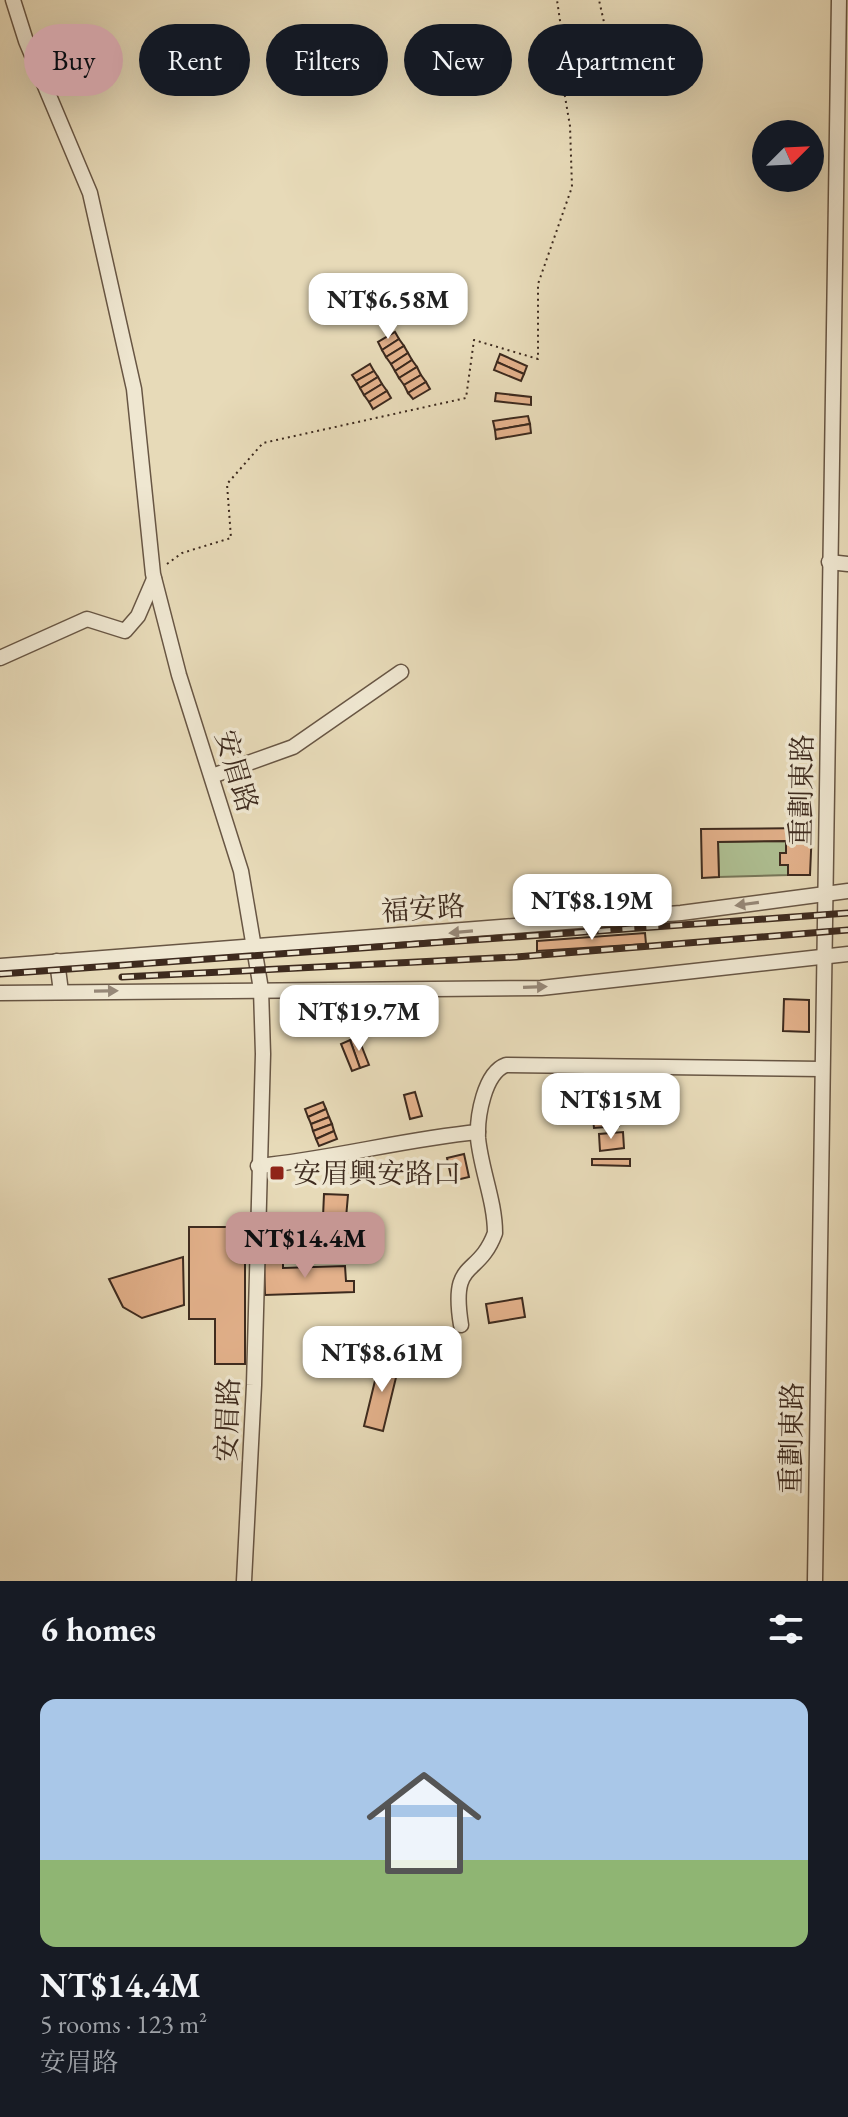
<!DOCTYPE html>
<meta charset="utf-8">
<style>
:root{--surface:#171b24;--page:#20242c;--text:#f1f3f6;--muted:#9ea1a6;--line:#363941;--accent:#c59692}
body{margin:0;font-family:"EB Garamond","Noto Serif TC",serif;background:var(--page);color:var(--text);height:100vh;display:flex;flex-direction:column;font-size:30px;white-space:nowrap}
*{box-sizing:border-box;margin:0}
p{font-size:26px;color:var(--muted)}
.icon{flex:none;width:44px;height:44px;fill:none;stroke:currentColor;stroke-width:2;stroke-linecap:round;stroke-linejoin:round}
.map{position:relative;height:1581px;overflow:hidden}
.drawer{display:flex;flex-direction:column;background:var(--surface);flex:1}
.drawer>*{flex:none}
.guide{position:absolute;left:24px;top:24px;width:800px;height:72px;display:flex;gap:16px}
.needle{width:52px;rotate:66deg}
.controls{position:absolute;left:752px;top:120px;display:grid;gap:16px}
.controls a{display:grid;place-items:center;width:72px;height:72px;border-radius:50%;background:var(--surface);box-shadow:0 8px 32px #0002;font-size:40px}
.price{position:absolute;translate:-50% -68px;padding:0 18px;border-radius:16px;background:#fff;color:#222;font-size:26px;line-height:52px;filter:drop-shadow(0 2px 4px #0008)}
.price::after{content:'';position:absolute;left:50%;top:48px;width:24px;height:18px;margin-left:-12px;background:inherit;clip-path:polygon(0 0,100% 0,50% 100%)}
.price.active{background:var(--accent);color:#111}
ul{padding:0;list-style:none}
li{display:grid;align-content:center;gap:16px;height:424px;padding:0 40px}
li+li{border-top:2px solid var(--line)}
li span{display:grid;place-items:center;height:248px;border-radius:16px;color:#555}
li>.icon{margin-inline-start:auto}
span .icon{width:144px;height:144px;fill:#fffc;stroke-width:1}
li b{font-size:34px}
h2{display:flex;justify-content:space-between;align-items:center;height:96px;padding:0 40px;font-size:34px}
.tag{padding:0 28px;border-radius:36px;background:var(--surface);box-shadow:0 8px 32px #0002;font-size:28px;line-height:72px}
.tag.active{background:var(--accent);color:#111}
.map>svg:first-child{display:block}
.green{fill:#afc194;stroke:#767659;stroke-width:2}
.building{fill:#e3b18b;stroke:#3d2a1e;stroke-width:2}
.lines{fill:none;stroke-linecap:round;stroke-linejoin:round}
.minor-casing{stroke:#685644;stroke-width:17}
.path{stroke:#3d2a1e;stroke-width:2;stroke-dasharray:2 4;stroke-linecap:butt}
.minor{stroke:#efe7d1;stroke-width:14}
.rail-casing{stroke:#3d2a1e;stroke-width:7}
.rail{stroke:#efe7d1;stroke-width:4;stroke-dasharray:12;stroke-linecap:butt}
.oneway{fill:#968878}
.poi-dot{fill:#8f2418;stroke:#efe7d1;stroke-width:3}
.labels{text-anchor:middle;stroke-width:7;stroke-linejoin:round;paint-order:stroke}
.street-label{font-size:28px;fill:#3d2a1e;stroke:#efe7d1}
.poi-label{font-size:28px;fill:#3d2a1e;stroke:#efe7d1;text-anchor:start}
</style>
<div class="map">
<svg width="848" height="1581" viewBox="0 0 848 1581">
<rect width="100%" height="100%" fill="#e7dab8"/>
<filter id="stains"><feTurbulence type="fractalNoise" baseFrequency=".0025" numOctaves="4"/><feColorMatrix values="0 0 0 0 .2 0 0 0 0 .09 0 0 0 0 .02 0 0 0 .5 -.17"/></filter>
<radialGradient id="worn" r=".72"><stop offset=".6" stop-color="#630" stop-opacity="0"/><stop offset="1" stop-color="#630" stop-opacity=".3"/></radialGradient>
<path class="green" d="M786,841v12h-6v11l8,1v10l-69,2 -1,-35z"/>
<g class="building">
<path d="M395,332l4,7 -17,11 -4,-8z"/>
<path d="M399,339l5,7 -18,11 -4,-7z"/>
<path d="M404,346l4,7 -17,11 -5,-7z"/>
<path d="M408,353l4,7 -17,11 -4,-7z"/>
<path d="M500,354l27,12 -3,8 -27,-12z"/>
<path d="M412,360l5,7 -18,11 -4,-7z"/>
<path d="M497,362l27,12 -3,7 -27,-11z"/>
<path d="M370,364l4,7 -18,10 -4,-6z"/>
<path d="M417,367l4,8 -17,10 -5,-7z"/>
<path d="M374,371l4,6 -18,11 -4,-7z"/>
<path d="M421,375l5,7 -18,11 -4,-8z"/>
<path d="M378,377l4,7 -18,11 -4,-7z"/>
<path d="M426,382l4,7 -17,10 -5,-6z"/>
<path d="M382,384l5,7 -18,11 -5,-7z"/>
<path d="M387,391l4,7 -18,11 -4,-7z"/>
<path d="M496,393l35,4v8l-36,-4z"/>
<path d="M528,416l2,8 -35,6 -2,-9z"/>
<path d="M530,424l1,9 -35,6 -1,-9z"/>
<path d="M812,828l-2,47h-22v-10h-8v-12h6v-12l-68,1 1,35 -17,1 -1,-49z"/>
<path d="M645,933l1,11 -109,7v-10z"/>
<path d="M784,999l25,1v32l-26,-1z"/>
<path d="M358,1037l11,28 -9,3 -10,-28z"/>
<path d="M350,1040l10,28 -8,3 -11,-27z"/>
<path d="M415,1092l7,24 -12,3 -6,-24z"/>
<path d="M323,1102l3,7 -18,8 -3,-8z"/>
<path d="M618,1108l1,18 -25,2 -2,-18z"/>
<path d="M326,1109l3,8 -18,7 -3,-7z"/>
<path d="M329,1117l3,7 -19,7 -2,-7z"/>
<path d="M332,1124l2,7 -18,8 -3,-8z"/>
<path d="M334,1131l3,8 -18,7 -3,-7z"/>
<path d="M623,1132l1,16 -24,3 -1,-17z"/>
<path d="M464,1154l5,23 -17,4 -5,-23z"/>
<path d="M592,1159h38v7l-38,-1z"/>
<path d="M324,1194l24,1 -2,23 -23,-1z"/>
<path d="M189,1227h56v137h-30v-45h-26z"/>
<path d="M183,1257l1,48 -42,13 -19,-11 -14,-28z"/>
<path d="M264,1263h19v5l62,-2 1,15h8v11l-89,3z"/>
<path d="M522,1298l3,19 -36,6 -3,-19z"/>
<path d="M381,1356l19,5 -17,70 -19,-5z"/>
</g>
<g class="lines">
<g class="minor-casing">
<g id="minor">
<path d="M13,0l13,41 64,152 44,196 19,185 26,101 62,196 20,118 2,65 -9,331 -10,196"/>
<path d="M829,562l19,2"/>
<path d="M0,658l87,-39 38,12 13,-15 16,-37"/>
<path d="M212,776l81,-29 108,-75"/>
<path d="M57,961l4,31"/>
<path d="M0,966l681,-53 167,-22"/>
<path d="M0,993l541,-5 307,-34"/>
<path d="M258,1166c74,-7 146,-27 220,-34"/>
<path d="M461,1325c-11,-68 17,-46 34,-92 0,-32 -14,-63 -17,-95 -1,-21 6,-65 28,-73l316,4"/>
<path d="M815,1581l24,-1581"/>
</g>
</g>
<g class="path">
<path d="M565,85l51,-9 -17,-76"/>
<path d="M167,564l15,-11 49,-15 -4,-54 36,-41 203,-45 8,-58 64,19v-75l34,-97 -2,-61 -7,-41 5,-9 -11,-76"/>
</g>
<use href="#minor" class="minor"/>
<g class="rail-casing">
<g id="rail">
<path d="M0,974l848,-61"/>
<path d="M122,977l394,-20 332,-27"/>
</g>
</g>
<use href="#rail" class="rail"/>
</g>
<defs><path id="oneway-solid" d="M-6-.8H1V-3.2L6.5 0L1 3.2V.8H-6Z" transform="scale(2)"/></defs>
<g class="oneway">
<use href="#oneway-solid" transform="translate(747 904) rotate(172)"/>
<use href="#oneway-solid" transform="translate(461 932) rotate(175)"/>
<use href="#oneway-solid" transform="translate(535 987) rotate(-2)"/>
<use href="#oneway-solid" transform="translate(106 991) rotate(-1)"/>
</g>
<rect class="poi-dot" x="269" y="1165" width="16" height="16" rx="4"/>
<g class="labels">
<g class="street-label">
<text transform="translate(237 771) rotate(73)" y="10">安眉路</text>
<text transform="translate(801 790) rotate(-89)" y="10">重劃東路</text>
<text transform="translate(423 908) rotate(-4)" y="10">福安路</text>
<text transform="translate(227 1420) rotate(-88)" y="10">安眉路</text>
<text transform="translate(791 1438) rotate(-89)" y="10">重劃東路</text>
</g>
<g class="poi-label">
<text x="293" y="1183">安眉興安路口</text>
</g>
</g>
<rect width="100%" height="100%" filter="url(#stains)"/>
<rect width="100%" height="100%" fill="url(#worn)"/>
</svg>
<div class="controls">
<a><svg class="needle" viewBox="-14 -14 28 28"><path d="M0-13l5 13h-10z" fill="#e53935"/><path d="M0 13l5-13h-10z" fill="#9ea1a6"/></svg></a>
</div>
<b class="price" style="left:388px;top:341px">NT$6.58M</b>
<b class="price" style="left:592px;top:942px">NT$8.19M</b>
<b class="price" style="left:359px;top:1053px">NT$19.7M</b>
<b class="price" style="left:611px;top:1141px">NT$15M</b>
<b class="price active" style="left:305px;top:1280px">NT$14.4M</b>
<b class="price" style="left:382px;top:1394px">NT$8.61M</b>
<div class="guide">
<a class="tag active">Buy</a>
<a class="tag">Rent</a>
<a class="tag">Filters</a>
<a class="tag">New</a>
<a class="tag">Apartment</a>
</div>
</div>
<section class="drawer">
<h2>6 homes<svg class="icon" aria-label="filters" viewBox="0 0 24 24"><path d="M4 7h16M4 17h16"/><circle cx="9" cy="7" r="2"/><circle cx="15" cy="17" r="2"/></svg></h2>
<ul>
<li><span style="background:linear-gradient(#a9c7e8 65%,#8fb573 0)"><svg class="icon" aria-label="home" viewBox="0 0 24 24"><path d="M3 11l9-7 9 7M6 9v11h12V9"/></svg></span><div><b>NT$14.4M</b><p>5 rooms · 123 m²</p><p>安眉路</p></div></li>
</ul>
</section>
